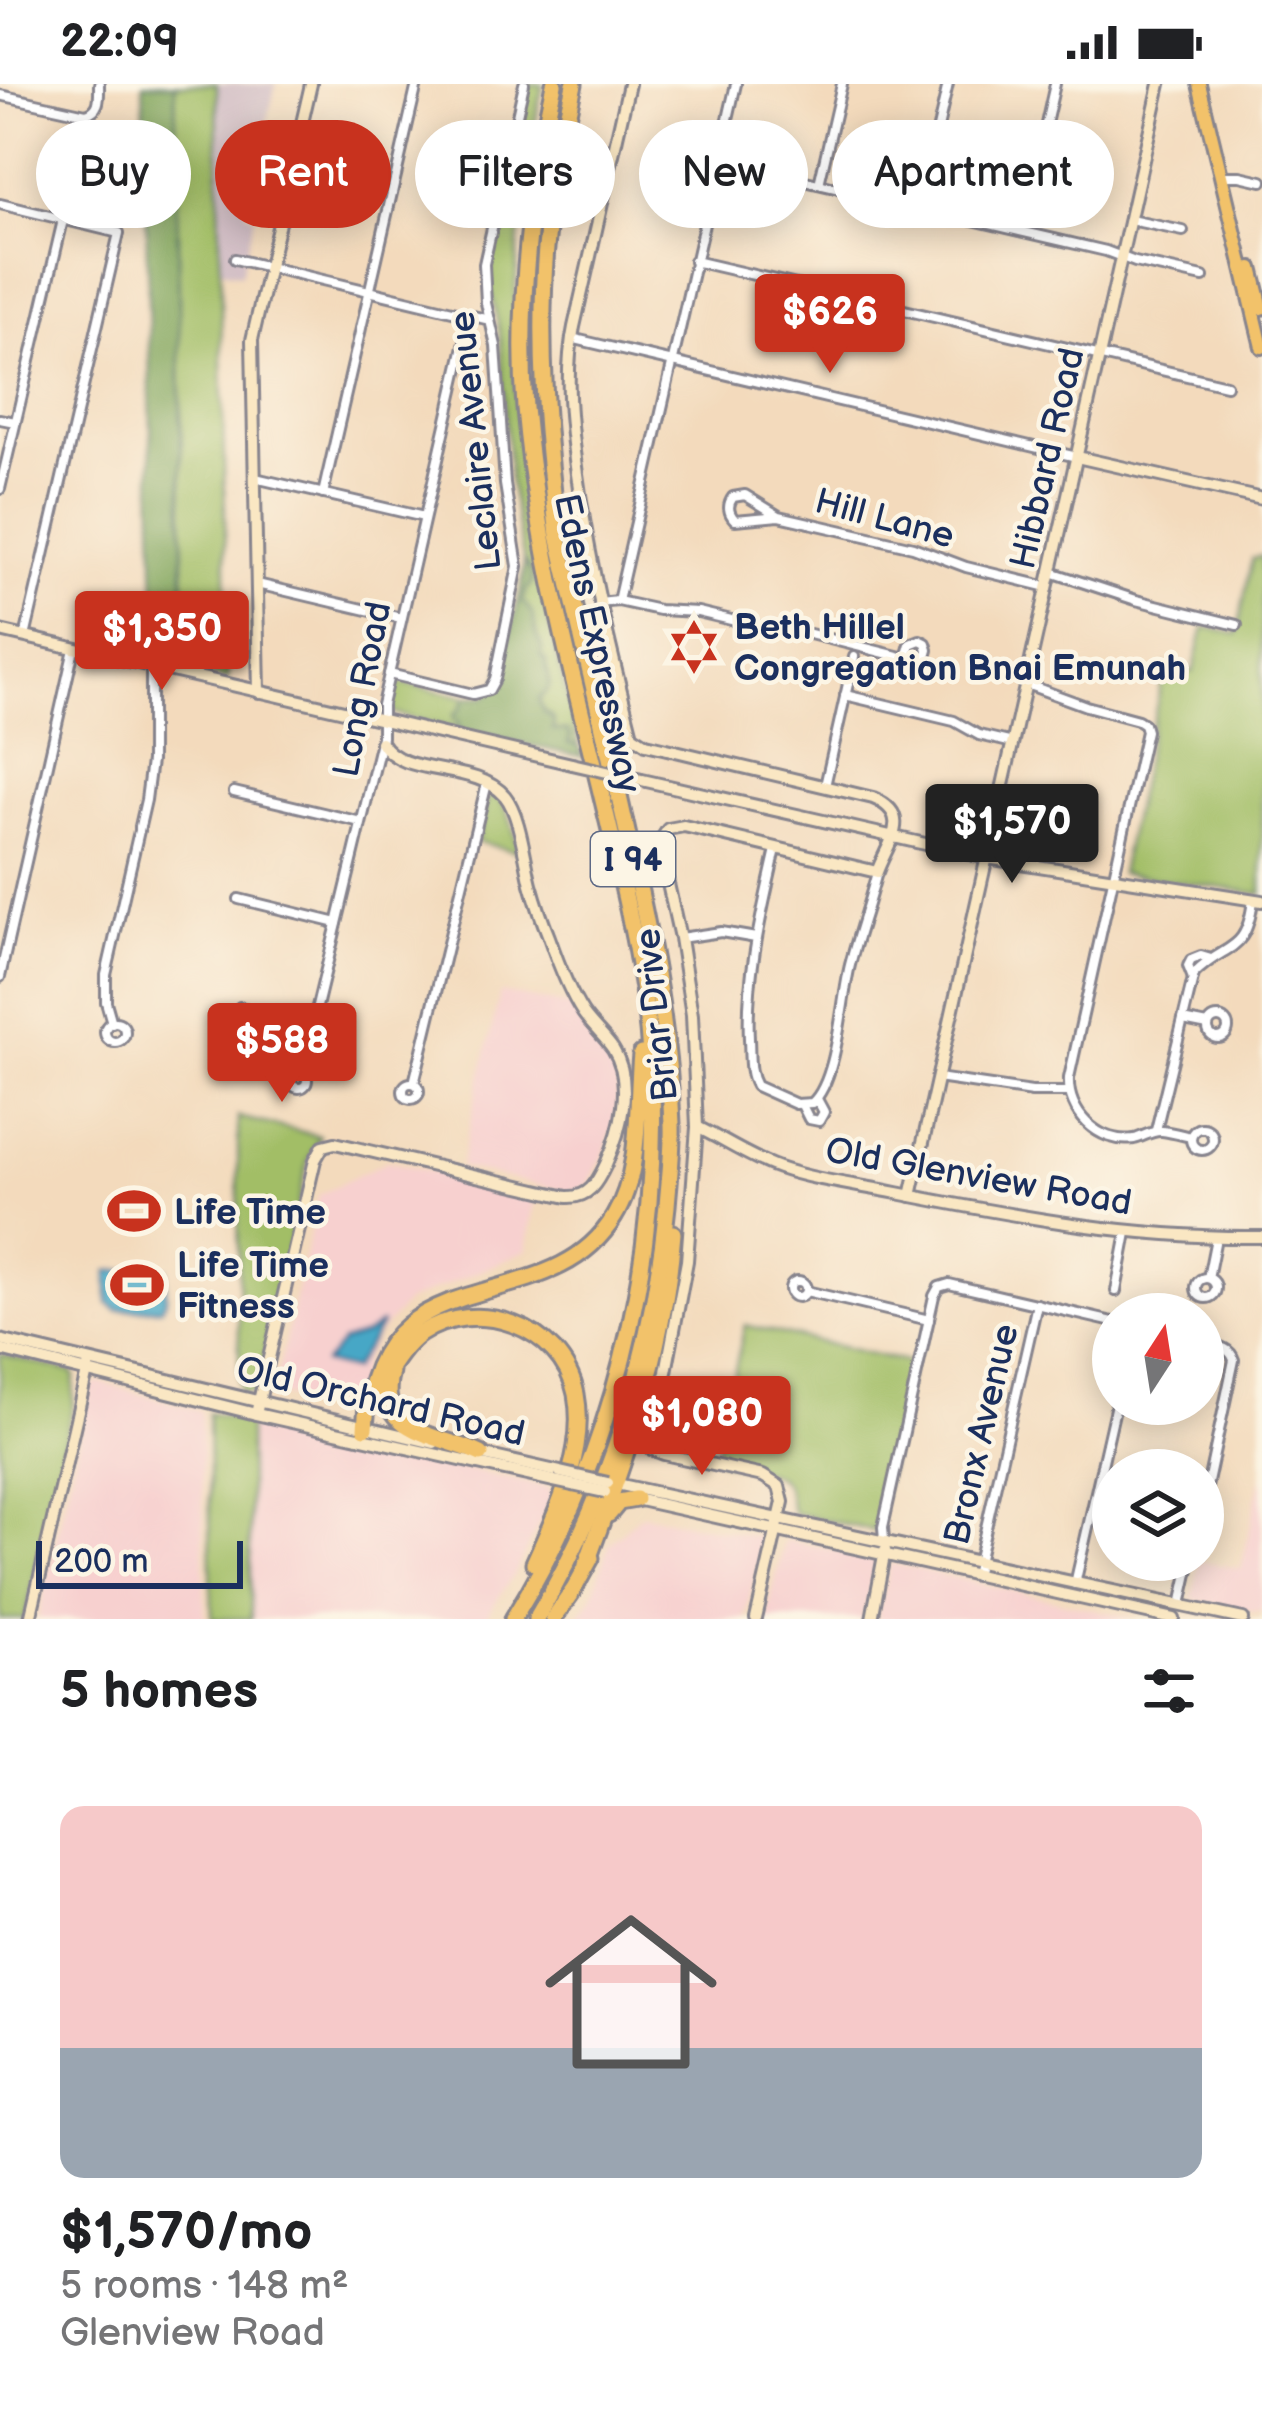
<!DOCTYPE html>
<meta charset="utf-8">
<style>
:root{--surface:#fff;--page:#f6f6f6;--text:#202124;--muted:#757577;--line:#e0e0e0;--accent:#c8321e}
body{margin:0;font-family:"Balsamiq Sans",sans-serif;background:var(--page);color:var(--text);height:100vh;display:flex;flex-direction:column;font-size:45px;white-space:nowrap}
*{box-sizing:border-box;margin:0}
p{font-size:39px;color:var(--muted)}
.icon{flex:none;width:66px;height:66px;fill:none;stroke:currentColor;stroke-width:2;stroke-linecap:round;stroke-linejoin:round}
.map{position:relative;height:1535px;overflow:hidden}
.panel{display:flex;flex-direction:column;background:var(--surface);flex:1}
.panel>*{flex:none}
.top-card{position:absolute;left:36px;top:36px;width:1191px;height:108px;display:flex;gap:24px}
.needle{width:78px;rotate:12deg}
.fabs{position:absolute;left:1092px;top:1209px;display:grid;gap:24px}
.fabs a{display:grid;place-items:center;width:132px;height:132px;border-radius:50%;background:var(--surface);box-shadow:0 6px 30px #0003;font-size:60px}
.scale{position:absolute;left:36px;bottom:30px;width:207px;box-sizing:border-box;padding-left:12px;border:6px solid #1b2f5e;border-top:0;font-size:33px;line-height:42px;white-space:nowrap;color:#1b2f5e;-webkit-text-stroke:9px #fcf5e5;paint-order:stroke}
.price{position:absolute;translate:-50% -102px;padding:0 27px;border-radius:12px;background:var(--accent);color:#fff;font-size:39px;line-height:78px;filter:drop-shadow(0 3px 6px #0008)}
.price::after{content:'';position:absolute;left:50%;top:72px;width:36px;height:27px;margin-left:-18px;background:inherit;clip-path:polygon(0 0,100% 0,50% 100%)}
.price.on{background:#222;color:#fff}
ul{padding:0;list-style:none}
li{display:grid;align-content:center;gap:24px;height:636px;padding:0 60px}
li+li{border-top:3px solid var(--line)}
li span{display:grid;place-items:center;height:372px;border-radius:24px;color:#555}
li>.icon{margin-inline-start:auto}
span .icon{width:216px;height:216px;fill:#fffc;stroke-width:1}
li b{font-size:51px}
h2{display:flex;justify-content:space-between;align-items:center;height:144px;padding:0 60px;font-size:51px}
.tag{padding:0 42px;border-radius:54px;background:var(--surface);box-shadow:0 6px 30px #0003;font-size:42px;line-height:108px}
.tag.on{background:var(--accent);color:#fff}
.status{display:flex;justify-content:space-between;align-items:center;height:84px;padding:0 60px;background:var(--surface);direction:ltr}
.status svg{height:33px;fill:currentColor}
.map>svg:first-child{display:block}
.built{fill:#f7d0cf}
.industrial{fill:#d2bec5}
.green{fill:#a2be66;stroke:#5e7662;stroke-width:3}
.forest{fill:#81a55b;stroke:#4e6a5c;stroke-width:3}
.water{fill:#47a7c6;stroke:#316b92;stroke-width:3}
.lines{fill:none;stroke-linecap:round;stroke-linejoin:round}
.street-casing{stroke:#87848d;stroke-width:14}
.secondary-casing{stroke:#87848d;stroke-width:16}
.primary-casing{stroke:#87848d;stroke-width:18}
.highway-casing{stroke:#87848d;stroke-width:21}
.street{stroke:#fff;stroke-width:8}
.secondary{stroke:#fae7c3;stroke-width:10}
.primary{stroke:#f2c26a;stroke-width:12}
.highway{stroke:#f2c26a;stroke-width:15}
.secondary-bridge-casing{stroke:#87848d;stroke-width:16;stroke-linecap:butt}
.secondary-bridge{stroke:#fae7c3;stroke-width:10}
.labels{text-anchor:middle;stroke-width:9;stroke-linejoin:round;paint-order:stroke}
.shield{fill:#fcf5e5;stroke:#5e6a86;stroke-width:3}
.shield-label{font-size:33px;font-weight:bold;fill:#1b2f5e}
.street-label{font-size:36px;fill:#1b2f5e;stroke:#fcf5e5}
.poi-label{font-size:36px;font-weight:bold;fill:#1b2f5e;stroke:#fcf5e5;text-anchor:start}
</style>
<div class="status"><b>22:09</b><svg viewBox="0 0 49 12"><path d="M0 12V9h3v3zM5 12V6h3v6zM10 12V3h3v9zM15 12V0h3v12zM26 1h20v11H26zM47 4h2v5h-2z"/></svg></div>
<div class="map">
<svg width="1262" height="1535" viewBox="0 0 1262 1535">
<rect width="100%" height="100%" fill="#fcf5e5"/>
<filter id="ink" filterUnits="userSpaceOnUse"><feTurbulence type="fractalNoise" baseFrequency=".00833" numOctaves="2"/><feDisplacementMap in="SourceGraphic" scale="24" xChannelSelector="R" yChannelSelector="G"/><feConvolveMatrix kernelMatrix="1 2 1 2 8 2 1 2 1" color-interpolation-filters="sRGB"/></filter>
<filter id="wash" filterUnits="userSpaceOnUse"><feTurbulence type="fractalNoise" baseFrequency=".004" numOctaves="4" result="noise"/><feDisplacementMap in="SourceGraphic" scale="48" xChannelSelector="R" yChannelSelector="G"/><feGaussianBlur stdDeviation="2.7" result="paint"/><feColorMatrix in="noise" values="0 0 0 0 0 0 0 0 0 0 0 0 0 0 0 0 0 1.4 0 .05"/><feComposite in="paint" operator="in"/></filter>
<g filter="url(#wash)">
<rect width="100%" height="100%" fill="#f3dabc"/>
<g class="built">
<path d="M500,908l74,15 35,44 9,21 -2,45 -12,38 -16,30 -8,5 -12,2 -108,-25z"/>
<path d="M387,1077l148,35 -8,55 -120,51 -30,34 -14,25 -13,51 -77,-19 46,-198z"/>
<path d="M99,1298l102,29 4,208h-167l51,-225 3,-8z"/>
<path d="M248,1337l302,67 1,12 -38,76 -29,43h-233z"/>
<path d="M1262,1390v137l-22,-1 -48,-11 8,-38 41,8z"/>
<path d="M642,1430l121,24 -18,81h-168l15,-22 18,-54z"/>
<path d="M785,1456l92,19 -15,60h-96z"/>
<path d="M890,1479l247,56h-260z"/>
</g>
<path class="industrial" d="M217,0h59l-30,129 9,2 -14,59 -20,-4z"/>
<g class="green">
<path d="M175,0h42l11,595 -42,-10z"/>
<path d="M529,0h14c-30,137 -38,280 -17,419 12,82 34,162 53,243l-11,-3 3,-6 -3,-6 -15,-1 -2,-14 -8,-5 -4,-11 10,-23 -4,-7 1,-9 -5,-5 -4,-23 -15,-31 5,-14 -1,-25 -2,-1 -14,-78 -10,-149 -11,-53 1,-26z"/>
<path d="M1262,472v338l-142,-21 45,-207 28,6 11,-45 33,7 15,-75z"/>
<path d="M396,598l70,15 -9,28 2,5 -64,-16 -5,-6z"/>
<path d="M490,707c20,14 23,37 29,61l-42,-10z"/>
<path d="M238,1033l82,19 -12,25 -50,224 -4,7 -12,1 -3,-9z"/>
<path d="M745,1241l166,38 -36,168 -82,-18c-5,-9 -3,-21 -9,-30 -10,-16 -52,-13 -69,-25z"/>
<path d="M0,1270l72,18 2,3 -1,29 -48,215h-25z"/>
<path d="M208,1329l40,8 3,198h-39z"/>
</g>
<g class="forest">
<path d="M143,0h32l9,529 -29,-6z"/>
<path d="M524,478l7,9 1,13 -6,6 -4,12c16,10 10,30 20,45l-1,9 5,5c-1,10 8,21 1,30 -2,3 -6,5 -8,9l4,11 11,9 -1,10 15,1 3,6 -3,6 11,3 4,11 -124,-27 -1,-9 -4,-1v-6l5,-3 7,-14 20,-1 11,-9 25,-103z"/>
</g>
<g class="water">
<path d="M166,1185v31l-5,8 -44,2 -9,-7v-32z"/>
<path d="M382,1239l-30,47 -28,-7 19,-22 23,-7z"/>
</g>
</g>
<g filter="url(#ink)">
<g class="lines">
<g class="street-casing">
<g id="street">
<path d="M0,11l86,19c15,-4 13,-17 13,-30"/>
<path d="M719,77l387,90 29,11 68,15"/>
<path d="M1223,92h17l22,5"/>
<path d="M819,100l23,-100"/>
<path d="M0,120l119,29 -94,404"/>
<path d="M920,123l28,-123"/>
<path d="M1130,136l53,11"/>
<path d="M1022,147l33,-147"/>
<path d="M235,175l255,61"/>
<path d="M694,177l532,124"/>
<path d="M571,254l506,119"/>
<path d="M0,335l15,3"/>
<path d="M255,394l169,39"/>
<path d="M0,405l63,-269"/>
<path d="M323,410l94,-410"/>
<path d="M779,432l-44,4c-7,-7 -8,-15 -2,-23l12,-2 34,21 134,31 53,20 82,20"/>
<path d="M1051,488l85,28 101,25"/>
<path d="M257,500l144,34"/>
<path d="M618,517l118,-517"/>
<path d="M599,519l19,-2 41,9 39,2 75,18 37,4 107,27 9,-4 2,-7 -2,-7 -6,-3 -10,4 -2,7 2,6"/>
<path d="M389,590l84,20 16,-4 6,-11 23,-113 -13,-82 -9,-138 -10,-43 -2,-39 40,-180"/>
<path d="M1026,600l60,22 52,14 6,4 2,7 -77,347c-2,34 29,66 65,61 10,-2 17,-9 28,-8 9,1 20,4 29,6"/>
<path d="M845,611l109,26 25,14 34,8"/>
<path d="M825,702l29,-129"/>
<path d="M234,708l127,30"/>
<path d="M776,765c-14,63 -30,125 -27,190 1,17 -1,33 7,47l40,18 16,-1c26,-23 29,-102 38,-138 8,-31 19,-61 27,-93"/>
<path d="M239,815l98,24"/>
<path d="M680,854l41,-6 35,6"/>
<path d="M1192,892l-4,-10 3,-6 10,-4 10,3"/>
<path d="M0,893l74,-328"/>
<path d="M240,923l72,17"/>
<circle cx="1218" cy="944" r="10"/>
<path d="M1183,936l25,5"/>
<circle cx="115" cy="948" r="10"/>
<path d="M112,939l-6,-21v-27l40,-175 5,-39v-95"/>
<circle cx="299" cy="996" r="8"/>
<path d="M301,989l81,-336v-32l89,-390"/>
<path d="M937,994l95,14h37"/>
<circle cx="411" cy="1007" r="8"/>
<path d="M414,999l73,-300"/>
<path d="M802,1021l7,14 10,2 5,-9 -7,-13"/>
<circle cx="1202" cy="1055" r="11"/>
<path d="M1156,1046l38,-156c32,-33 52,-17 59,-74"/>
<circle cx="1206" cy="1204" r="10"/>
<path d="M1208,1194l8,-40"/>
<circle cx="798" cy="1205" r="8"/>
<path d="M806,1207l123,29"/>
<path d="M1116,1207l11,-58"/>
<path d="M1203,1259c12,3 27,3 31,17l-31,146"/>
<path d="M884,1456l-1,-13 51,-231 5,-9 10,-3 164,38"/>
<path d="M975,1492l62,-272"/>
<path d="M1075,1500l41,-180"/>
<path d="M1181,1521l10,-45"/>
</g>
</g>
<g class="secondary-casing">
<g id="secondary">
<path d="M629,0l-55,243c-10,48 -4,98 3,147 12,88 33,174 55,261l14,9 227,54c41,17 15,44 4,74l-193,-46 -16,3 -9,14 21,95 12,77 5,112 -10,134 -21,111 -19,68 4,9 13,5 99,22 16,10 4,16 -27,117"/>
<path d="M1077,373l185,42"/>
<path d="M0,547l572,133"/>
<path d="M259,608l-7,-352 59,-256"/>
<path d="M642,696l345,78 275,43"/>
<path d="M697,1043c27,13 53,31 82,41 38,13 79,17 118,25 121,24 241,46 365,44"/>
<path d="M911,1112l249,-1112"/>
<path d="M0,1256l434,103"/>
<path d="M0,1266l256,64 298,67"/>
<path d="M256,1330l59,-254 8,-14 12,-3 232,54c22,1 30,-14 39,-33 15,-33 28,-82 7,-115 -9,-13 -21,-23 -30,-36 -15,-23 -25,-50 -34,-76 -7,-17 -13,-35 -18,-53 -6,-23 -11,-70 -26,-88 -30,-35 -103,-17 -124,-54"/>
<path d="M476,1369l84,19"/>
<path d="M612,1399l631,136"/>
<path d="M631,1414l543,121"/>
<path d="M30,1535l59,-256"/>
<path d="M872,1535l13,-69"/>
</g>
</g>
<g class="primary-casing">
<g id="primary">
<path d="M1199,0l63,263"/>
<path d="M1252,184l10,40"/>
</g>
</g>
<g class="highway-casing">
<g id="highway">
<path d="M391,1288c-18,63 50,62 90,82"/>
<path d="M378,1307l2,-7c11,-17 23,-38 40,-50 56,-38 142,-8 156,60 11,57 -19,118 -42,169"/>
<path d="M365,1344c9,-181 183,-101 249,-211 28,-46 22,-110 27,-163"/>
<path d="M609,1430l10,-12 17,-3"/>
<path d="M586,1481c41,-111 78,-212 87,-332"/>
<path d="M513,1535c121,-197 167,-444 123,-671 -35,-181 -95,-355 -111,-540 -8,-108 6,-219 29,-324"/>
<path d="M536,1535c75,-124 117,-270 131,-413 2,-27 6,-55 5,-82 -4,-114 -29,-222 -54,-332 -20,-86 -40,-172 -60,-257 -12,-95 -20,-191 -12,-287 5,-55 16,-109 28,-164"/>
<path d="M553,1535l21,-30 17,-31"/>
</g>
</g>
<use href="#street" class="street"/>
<use href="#secondary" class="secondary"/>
<use href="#primary" class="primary"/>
<use href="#highway" class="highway"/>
<g class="secondary-bridge-casing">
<g id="secondary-bridge">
<path d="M572,680l70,16"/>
<path d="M560,1388l48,11"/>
<path d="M554,1397l51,11"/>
</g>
</g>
<use href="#secondary-bridge" class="secondary-bridge"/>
</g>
</g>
<defs>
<g id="synagogue-bare" transform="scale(4.14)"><path d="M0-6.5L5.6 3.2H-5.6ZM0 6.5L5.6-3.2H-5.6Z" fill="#c8321e" stroke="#fcf5e5" stroke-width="2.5" paint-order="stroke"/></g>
<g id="stadium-bare" transform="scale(4.14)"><path d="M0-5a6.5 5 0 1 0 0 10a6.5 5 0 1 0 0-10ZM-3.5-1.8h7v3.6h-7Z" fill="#c8321e" stroke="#fcf5e5" stroke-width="2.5" paint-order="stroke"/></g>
</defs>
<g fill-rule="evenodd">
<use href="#synagogue-bare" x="694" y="563"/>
<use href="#stadium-bare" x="134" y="1127"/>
<use href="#stadium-bare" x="137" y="1201"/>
</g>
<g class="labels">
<rect class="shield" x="591" y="748" width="84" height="54" rx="9"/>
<g class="shield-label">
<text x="633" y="787">I 94</text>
</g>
<g class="street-label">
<text transform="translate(474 357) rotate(-96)" y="13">Leclaire Avenue</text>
<text transform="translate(1046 374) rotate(-77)" y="13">Hibbard Road</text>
<text transform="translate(885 433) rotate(15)" y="13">Hill Lane</text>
<text transform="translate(599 559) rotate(78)" y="13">Edens Expressway</text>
<text transform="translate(361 605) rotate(-79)" y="13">Long Road</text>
<text transform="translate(655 931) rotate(-96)" y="13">Briar Drive</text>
<text transform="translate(979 1091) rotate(10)" y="13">Old Glenview Road</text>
<text transform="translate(381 1316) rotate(13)" y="13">Old Orchard Road</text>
<text transform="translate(980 1350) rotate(-77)" y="13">Bronx Avenue</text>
</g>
<g class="poi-label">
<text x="734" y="555">Beth Hillel<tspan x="734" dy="41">Congregation Bnai Emunah</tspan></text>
<text x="174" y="1140">Life Time</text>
<text x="177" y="1193">Life Time<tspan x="177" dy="41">Fitness</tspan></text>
</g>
</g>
</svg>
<div class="fabs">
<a><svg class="needle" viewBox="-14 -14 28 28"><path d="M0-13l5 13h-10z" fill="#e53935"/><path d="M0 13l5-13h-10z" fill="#757577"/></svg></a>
<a><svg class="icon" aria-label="layers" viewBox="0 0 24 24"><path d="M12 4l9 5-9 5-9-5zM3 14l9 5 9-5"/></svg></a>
</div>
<div class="scale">200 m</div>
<b class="price" style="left:830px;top:292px">$626</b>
<b class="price" style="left:162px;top:609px">$1,350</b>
<b class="price on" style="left:1012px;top:802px">$1,570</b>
<b class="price" style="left:282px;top:1021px">$588</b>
<b class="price" style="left:702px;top:1394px">$1,080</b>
<div class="top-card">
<a class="tag">Buy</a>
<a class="tag on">Rent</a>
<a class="tag">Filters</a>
<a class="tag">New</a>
<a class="tag">Apartment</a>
</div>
</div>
<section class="panel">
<h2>5 homes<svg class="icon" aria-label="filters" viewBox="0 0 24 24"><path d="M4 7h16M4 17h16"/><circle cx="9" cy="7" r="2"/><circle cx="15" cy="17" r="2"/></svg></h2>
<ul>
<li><span style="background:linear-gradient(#f6c9c9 65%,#9aa5b1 0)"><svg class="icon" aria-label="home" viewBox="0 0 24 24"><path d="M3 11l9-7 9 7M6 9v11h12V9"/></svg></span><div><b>$1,570/mo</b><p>5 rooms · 148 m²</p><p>Glenview Road</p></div></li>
</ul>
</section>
